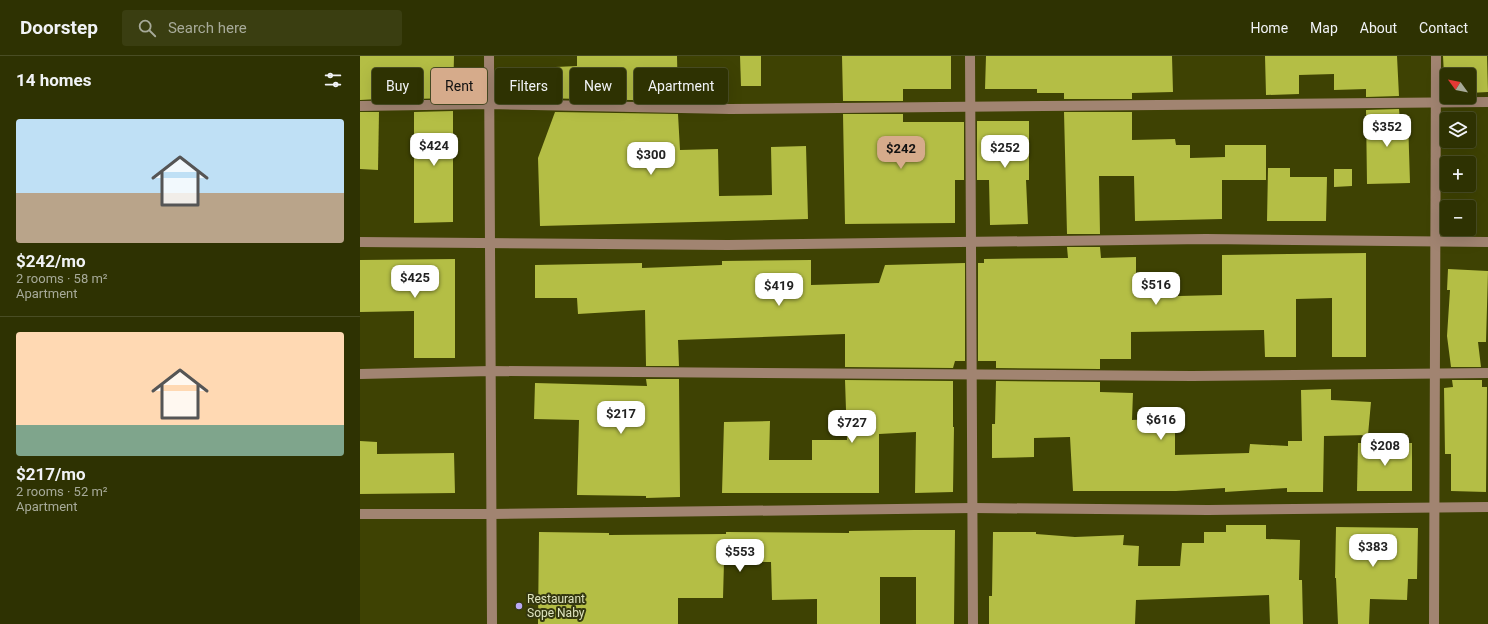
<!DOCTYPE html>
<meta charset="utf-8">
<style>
:root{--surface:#2e3202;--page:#3a3e11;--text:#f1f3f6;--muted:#a7aa99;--line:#494d24;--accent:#d6ab8b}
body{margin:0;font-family:Roboto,sans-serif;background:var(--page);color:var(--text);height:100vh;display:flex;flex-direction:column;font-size:15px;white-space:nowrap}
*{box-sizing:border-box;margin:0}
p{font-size:13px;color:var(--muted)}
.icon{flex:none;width:22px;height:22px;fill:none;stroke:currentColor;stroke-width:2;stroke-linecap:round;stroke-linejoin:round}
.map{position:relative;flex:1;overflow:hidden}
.drawer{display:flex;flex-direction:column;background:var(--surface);width:360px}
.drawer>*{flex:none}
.banner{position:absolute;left:12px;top:12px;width:380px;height:36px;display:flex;gap:8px}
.needle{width:26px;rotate:303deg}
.fabs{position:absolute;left:1080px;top:12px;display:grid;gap:8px}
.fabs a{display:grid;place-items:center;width:36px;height:36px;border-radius:4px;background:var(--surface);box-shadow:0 4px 16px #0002,0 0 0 1px var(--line);font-size:20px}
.price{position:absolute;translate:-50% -34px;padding:0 9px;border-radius:8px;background:#fff;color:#222;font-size:13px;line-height:26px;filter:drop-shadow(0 1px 2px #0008)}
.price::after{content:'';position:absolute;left:50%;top:24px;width:12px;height:9px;margin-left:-6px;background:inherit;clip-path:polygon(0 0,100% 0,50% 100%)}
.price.active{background:var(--accent);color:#111}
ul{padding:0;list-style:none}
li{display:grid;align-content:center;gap:8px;height:212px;padding:0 16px}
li+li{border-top:1px solid var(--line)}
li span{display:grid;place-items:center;height:124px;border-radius:4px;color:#555}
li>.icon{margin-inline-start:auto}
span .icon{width:72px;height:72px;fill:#fffc;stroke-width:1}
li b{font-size:17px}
h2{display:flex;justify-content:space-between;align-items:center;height:48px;padding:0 16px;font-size:17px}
.tag{padding:0 14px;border-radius:4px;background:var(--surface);box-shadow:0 4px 16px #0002,0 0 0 1px var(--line);font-size:14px;line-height:36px}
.tag.active{background:var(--accent);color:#111}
header{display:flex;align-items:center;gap:24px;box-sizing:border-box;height:56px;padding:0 20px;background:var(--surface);border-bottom:1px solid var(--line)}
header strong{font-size:19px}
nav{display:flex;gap:22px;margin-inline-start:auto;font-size:14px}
.search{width:280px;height:36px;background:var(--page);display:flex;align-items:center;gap:10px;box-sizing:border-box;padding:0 14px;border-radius:4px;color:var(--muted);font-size:15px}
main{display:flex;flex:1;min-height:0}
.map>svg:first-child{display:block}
.building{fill:#b4be45}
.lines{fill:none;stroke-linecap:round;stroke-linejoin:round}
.minor{stroke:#a18471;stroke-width:10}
.poi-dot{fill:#bbaaf6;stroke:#34370f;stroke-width:1.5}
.labels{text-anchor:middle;stroke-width:4;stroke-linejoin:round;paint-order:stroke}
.poi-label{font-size:12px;fill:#dfe4bf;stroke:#34370f;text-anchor:start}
</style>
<header>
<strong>Doorstep</strong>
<div class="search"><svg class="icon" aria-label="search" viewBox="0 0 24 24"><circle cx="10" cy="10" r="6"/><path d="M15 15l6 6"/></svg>Search here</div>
<nav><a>Home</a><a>Map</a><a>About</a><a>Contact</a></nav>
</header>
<main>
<section class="drawer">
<h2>14 homes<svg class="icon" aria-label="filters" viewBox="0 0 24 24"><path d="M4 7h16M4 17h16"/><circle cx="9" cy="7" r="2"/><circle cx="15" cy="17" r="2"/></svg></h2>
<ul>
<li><span style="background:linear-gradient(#bfe0f5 60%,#b9a48a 0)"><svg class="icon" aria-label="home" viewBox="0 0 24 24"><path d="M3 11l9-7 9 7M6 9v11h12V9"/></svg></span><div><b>$242/mo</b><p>2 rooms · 58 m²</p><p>Apartment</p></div></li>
<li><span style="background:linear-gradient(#ffd9b3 75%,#7fa58c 0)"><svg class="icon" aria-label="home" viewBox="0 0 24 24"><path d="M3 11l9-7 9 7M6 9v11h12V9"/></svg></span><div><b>$217/mo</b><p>2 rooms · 52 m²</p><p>Apartment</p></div></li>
</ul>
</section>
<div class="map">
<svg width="1128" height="568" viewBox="0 0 1128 568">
<rect width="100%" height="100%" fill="#3e4203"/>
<g class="building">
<path d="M0,0h94l-1,42 -39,1v-4h-35v4l-19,1z"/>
<path d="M217,0h100l1,45 -143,-3 -1,-30 43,-2z"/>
<path d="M380,0h21v30h-20z"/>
<path d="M482,0h109v33h-48v12h-60z"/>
<path d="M626,0h186l1,36 -41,1v6h-68v-6h-27v-4h-52z"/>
<path d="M905,0h132l2,40 -33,1v-8l-32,1v-16l-35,1v19l-33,1z"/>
<path d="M1083,0h44l1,36 -19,1v-18h-22v19h-2z"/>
<path d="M1039,53l1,11 8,-1 2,64 -43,1 -1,-74z"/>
<path d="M93,55v111l-39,1v-111z"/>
<path d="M0,56h19l-1,58 -18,-1z"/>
<path d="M195,56l123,2 2,36 38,-1 1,47 53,-1 -1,-48 35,-1 2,73 -268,7 -2,-68z"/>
<path d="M704,56h68v28l43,-1 1,6h14v13l35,-1v-12h41v35h-44v39l-87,2 -1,-45h-35l1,58h-33z"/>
<path d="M483,58h60v8h61v58h-9v43l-110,1z"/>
<path d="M617,65h52v59h-3l2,44 -38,1 -1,-45h-12z"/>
<path d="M908,112h22v9h37l-1,44h-59z"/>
<path d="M974,113h18v17l-18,1z"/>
<path d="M707,191h33l1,11 35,-1v40l86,-2v-40l144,-2v104h-34v-59l-36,1v58h-31l-1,-27 -133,2v27h-31v10l-104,-1v-7h-18v-98h6v-4l84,-1z"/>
<path d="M95,203v99h-41v-47l-54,1v-52z"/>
<path d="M451,204v25l68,-2 6,-18 80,-2v98h-10l-2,7 -108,-1v-33l-167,6 1,26h-33l-1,-56 -67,4 -1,-16h-42v-33l107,-2v5l80,-3v-4z"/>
<path d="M1088,213l40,2 -2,71h-8l3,25h-30l-4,-31 3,-46h-3z"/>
<path d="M286,323h33l1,118 -34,1v-2l-69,-1 2,-75 -45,-1 1,-36 112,3z"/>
<path d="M485,324l108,1v46h1l-1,65 -38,1 1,-61 -37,2v59h-157l2,-71 46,-1 -1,39h43v-20h35z"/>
<path d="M1092,324h30v7h5l-1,105 -35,-1v-37h-6l-1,-66 9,-1z"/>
<path d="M636,325l104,1v10l33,1 -1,27 43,-2v37l74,-2 1,-9 38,2v-5h14l-1,-51 30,-1v11l40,2 -3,33 -44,1 -1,56h-36v-4l-62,4v-4l-49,3h-103l-3,-54 -36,1v19l-42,1v-34h3z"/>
<path d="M0,385l17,1v12l77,-1 1,40 -95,1z"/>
<path d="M998,387h54v48h-55z"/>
<path d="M866,469h40v14l34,1 -1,40h3l1,44h-33l-1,-29 -133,5 -1,24h-146v-28h3l1,-64h43v2l39,3 49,-2 -1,10 16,1 -1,20h42l2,-23h22v-11h22z"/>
<path d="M976,471l82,1 -1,51h-9l-1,21 -37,-1 -1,25h-31l-2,-46h-1z"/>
<path d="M554,474h41l-1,94h-38v-47h-36v47h-63v-25l-45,1 -1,-38h-47l-1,36h-45v26h-140l1,-92 70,1v2l117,-1v-2l123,1v-2z"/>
</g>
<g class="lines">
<g class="minor">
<path d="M129,0l3,568"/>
<path d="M610,0l3,568"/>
<path d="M0,50l130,-2 240,5 758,-7"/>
<path d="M0,186l368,3 478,-6 282,3"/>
<path d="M0,318l131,-3 701,5 296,-3"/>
<path d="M0,458h131l482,-6 235,2 280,-3"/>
<path d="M1074,568l2,-568"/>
</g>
</g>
<circle class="poi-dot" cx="159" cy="550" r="4"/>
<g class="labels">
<g class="poi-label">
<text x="167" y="547">Restaurant<tspan x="167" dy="14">Sope Naby</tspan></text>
</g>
</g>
</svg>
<div class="fabs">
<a><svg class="needle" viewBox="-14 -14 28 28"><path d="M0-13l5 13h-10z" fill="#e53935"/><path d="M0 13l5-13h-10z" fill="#a7aa99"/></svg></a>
<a><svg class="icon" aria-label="layers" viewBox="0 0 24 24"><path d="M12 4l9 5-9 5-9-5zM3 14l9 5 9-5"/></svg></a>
<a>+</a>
<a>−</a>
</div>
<b class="price" style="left:1027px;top:92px">$352</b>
<b class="price" style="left:74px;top:111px">$424</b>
<b class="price" style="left:645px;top:113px">$252</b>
<b class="price active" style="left:541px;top:114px">$242</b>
<b class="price" style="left:291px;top:120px">$300</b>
<b class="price" style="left:55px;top:243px">$425</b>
<b class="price" style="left:796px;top:250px">$516</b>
<b class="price" style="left:419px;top:251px">$419</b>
<b class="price" style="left:261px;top:379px">$217</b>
<b class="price" style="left:801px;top:385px">$616</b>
<b class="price" style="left:492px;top:388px">$727</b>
<b class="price" style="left:1025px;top:411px">$208</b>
<b class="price" style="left:1013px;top:512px">$383</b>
<b class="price" style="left:380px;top:517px">$553</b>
<div class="banner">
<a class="tag">Buy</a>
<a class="tag active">Rent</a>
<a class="tag">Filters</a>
<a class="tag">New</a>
<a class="tag">Apartment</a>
</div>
</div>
</main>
